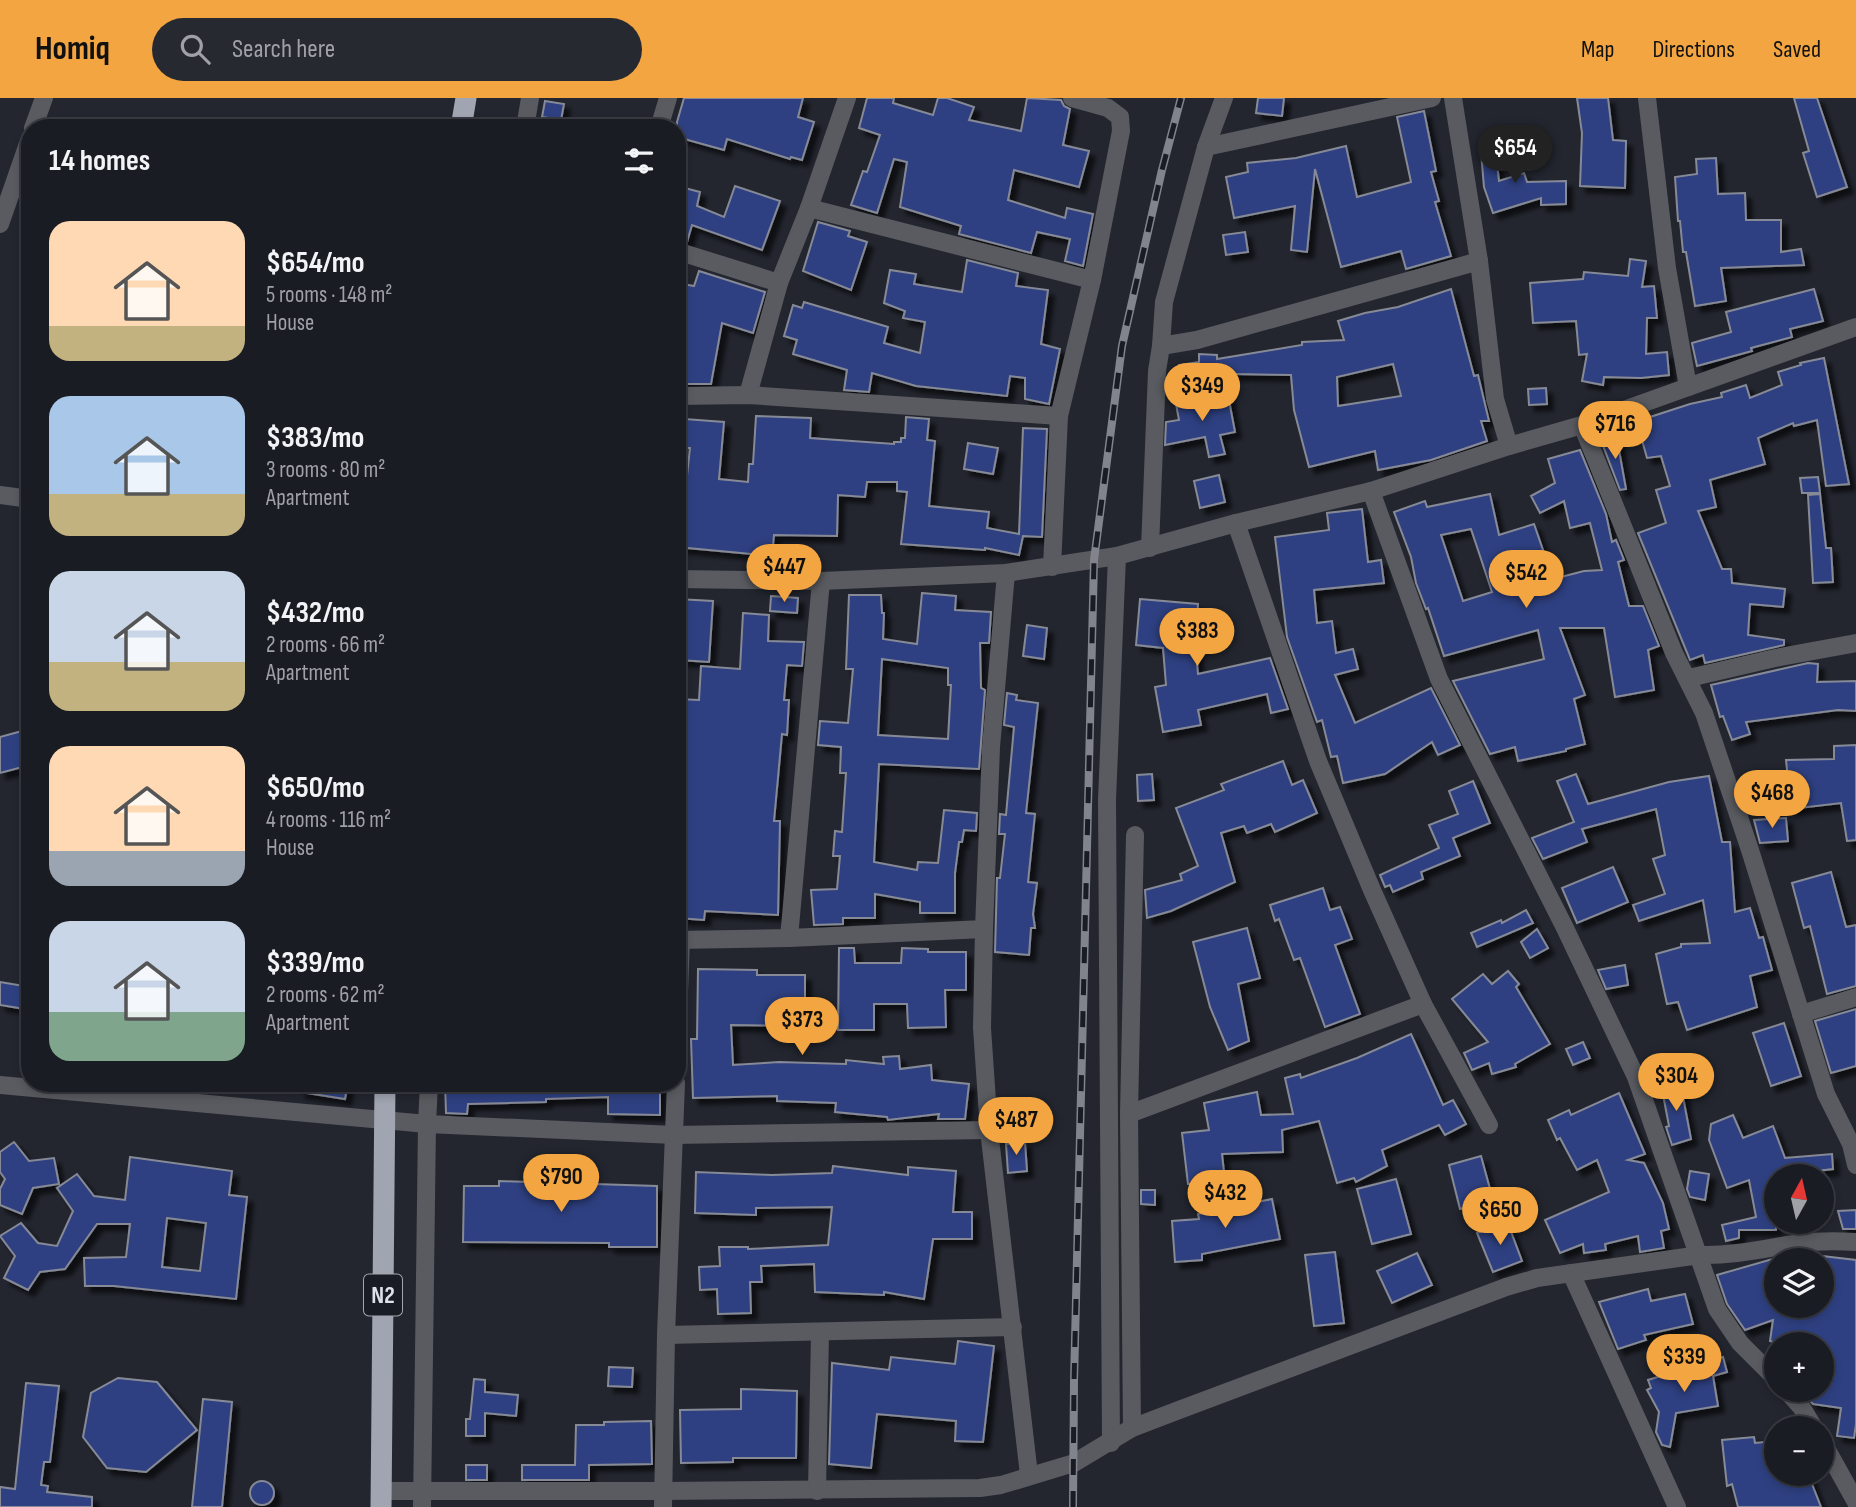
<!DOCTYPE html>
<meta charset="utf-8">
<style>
:root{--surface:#1a1c23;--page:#272930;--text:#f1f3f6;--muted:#9fa1a6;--line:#383a41;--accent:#f2a541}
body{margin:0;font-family:"Sofia Sans Condensed",sans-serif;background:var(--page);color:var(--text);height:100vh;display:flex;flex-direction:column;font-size:26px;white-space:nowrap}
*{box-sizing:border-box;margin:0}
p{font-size:23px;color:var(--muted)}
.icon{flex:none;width:38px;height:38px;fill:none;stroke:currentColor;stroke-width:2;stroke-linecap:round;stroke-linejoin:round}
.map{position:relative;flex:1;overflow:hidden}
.sheet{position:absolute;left:21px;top:21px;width:665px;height:973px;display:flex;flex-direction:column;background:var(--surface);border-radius:28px;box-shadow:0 4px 10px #0003,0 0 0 2px var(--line)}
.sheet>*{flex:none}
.needle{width:46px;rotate:8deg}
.fabs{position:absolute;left:1764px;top:1066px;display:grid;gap:14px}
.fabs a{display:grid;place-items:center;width:70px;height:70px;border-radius:50%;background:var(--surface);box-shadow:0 4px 10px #0003,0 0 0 2px var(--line);font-size:35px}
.price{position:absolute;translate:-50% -60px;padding:0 16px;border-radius:24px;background:var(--accent);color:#111;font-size:23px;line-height:46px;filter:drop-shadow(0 2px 4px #0008)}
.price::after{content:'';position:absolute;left:50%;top:42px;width:21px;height:16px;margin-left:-10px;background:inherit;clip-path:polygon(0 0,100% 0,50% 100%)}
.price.selected{background:#222;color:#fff}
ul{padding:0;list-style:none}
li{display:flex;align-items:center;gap:21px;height:175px;padding:0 28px}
li span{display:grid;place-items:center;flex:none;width:196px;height:140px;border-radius:21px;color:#555}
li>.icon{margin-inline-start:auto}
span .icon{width:84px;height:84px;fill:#fffc;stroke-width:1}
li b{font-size:30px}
h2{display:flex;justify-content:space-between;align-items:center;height:84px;padding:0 28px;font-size:30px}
header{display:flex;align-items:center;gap:42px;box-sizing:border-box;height:98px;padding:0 35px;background:var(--accent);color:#111}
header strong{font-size:33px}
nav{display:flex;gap:38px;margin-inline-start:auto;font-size:24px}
.search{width:490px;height:63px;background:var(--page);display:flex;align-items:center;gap:18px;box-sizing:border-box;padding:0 24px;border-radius:38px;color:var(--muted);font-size:26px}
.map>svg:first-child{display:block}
.building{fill:#2e3f81;stroke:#868a96;stroke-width:2;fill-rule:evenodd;filter:url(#shadow)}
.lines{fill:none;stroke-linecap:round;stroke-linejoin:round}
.minor{stroke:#595b60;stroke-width:18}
.highway{stroke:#a0a5b1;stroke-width:21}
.rail-casing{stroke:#81848c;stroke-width:8}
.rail{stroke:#191c25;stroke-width:5;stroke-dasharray:16;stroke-linecap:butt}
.labels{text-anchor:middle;stroke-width:5;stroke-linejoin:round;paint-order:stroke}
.shield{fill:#191c25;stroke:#a4a6ae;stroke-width:2}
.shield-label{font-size:24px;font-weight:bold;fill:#dfe1e8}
</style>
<header>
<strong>Homiq</strong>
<div class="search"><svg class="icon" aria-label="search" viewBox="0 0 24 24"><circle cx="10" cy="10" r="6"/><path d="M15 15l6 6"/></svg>Search here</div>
<nav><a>Map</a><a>Directions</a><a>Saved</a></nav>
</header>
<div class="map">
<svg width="1856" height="1409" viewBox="0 0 1856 1409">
<defs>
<filter id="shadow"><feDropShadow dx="6" dy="6" stdDeviation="2" flood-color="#0009"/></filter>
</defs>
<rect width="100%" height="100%" fill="#23262f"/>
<g class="building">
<path d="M684,0h119l-5,19 16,5 -12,38 -11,-3 -1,2 -63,-20 -3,11 -47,-13v-15z"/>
<path d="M867,0h27l-1,5 40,12 5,-17h9l27,9 -5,13 52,11 6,-33 34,2 3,6 6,3 -7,36 26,6 -10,36 -65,-17 -6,30 57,18 2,-10 26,6 -10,52 -18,-5 5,-22 -33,-7 -6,21 -72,-19 2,-8 -61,-19 7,-45 -13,-3 -17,54 -26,-8 12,-34 4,1 13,-37 -21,-7z"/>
<path d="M1258,0h26l-2,18 -26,-3z"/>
<path d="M1577,0h31l5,42 13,1 -1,47 -45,-2 2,-53z"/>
<path d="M1794,0h23l30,89 -30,10 -14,-44 6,-2z"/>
<path d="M545,3l19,3 -3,16 -19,-3z"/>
<path d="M1424,13l12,60 -5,1 8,29 -4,1 16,54 -45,13 -5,-18 -60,16 -26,-98 -8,83 -16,-2 4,-44 -61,12 -8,-41 22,-5 -1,-9 49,-5 50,-12 11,51 54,-15 -14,-65z"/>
<path d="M1494,40l5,43 25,-8 3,9 39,-1v23l-25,1v-7l-48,15 -9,-26 -4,-47z"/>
<path d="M1716,60l2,36 27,-1 1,27h35v32l20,-3 3,16 -83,3 5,33 -31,5 -9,-54h-3l-3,-31h-2l-3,-44 22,-3 -1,-15z"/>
<path d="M677,88l23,6 -3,14 27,11 11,-31 45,15 -18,49 -70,-25 -5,17 -10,-2z"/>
<path d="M818,124l32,9 -2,5 19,6 -16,48 -48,-19z"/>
<path d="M1245,134l3,20 -22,3 -3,-20z"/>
<path d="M1630,161l16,2 -4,26 12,-1 3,32h-10l-1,36 21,-2 2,23 -28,3 -37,-1 -1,8 -21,-4 5,-27 -8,1 -3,-34 -43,2 -3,-40 53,-4 1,-7 44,4z"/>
<path d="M967,162l51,13 -2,13 32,4 -7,54 19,5 -11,55 -24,-5v-21l-15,-2 -3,20 -91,-10 -44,-13 -3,19 -25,-2 3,-20 -54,-16 4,-14 -13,-4 9,-31 9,3 2,-6 84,25 -4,16 36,10 5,-31 -22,-4 2,-7 -21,-8 6,-33 26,4 -2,10 48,8z"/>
<path d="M699,173l66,21 -12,41 -31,-10 -11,61h-34v-101l17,3z"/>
<path d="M1451,191l23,87 4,-1 11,46h-8l6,20 -56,19 -53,10 -3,-19 -66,16 -15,-57 -3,-35 -112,-2v-8l20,-3v-8l18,1v4l85,-14v-3l42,-2 -6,-19 27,-8 33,-6zM1393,266l8,32 -63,10 -1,-29z"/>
<path d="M1814,191l9,32 -33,8 2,8 -41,11 1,3 -55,15 -5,-23 39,-11 -5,-20z"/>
<path d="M1824,260l25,126 -23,2 -9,-66 -23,6 -1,-3 -35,15 7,26 -55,16 6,27 -18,4 24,58h9l1,14 53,6 -2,18 -33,-3 -2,31 36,5v5l-79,18 -2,-8 -13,5 -52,-127 28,-10 -10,-33 14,-4 -9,-30 -14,2 -9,-32 10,-5 -1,-3 43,-14 32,-7 -1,-4 25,-8 4,13 32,-13 -4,-13 23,-7 -1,-2z"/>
<path d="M1546,290l1,16 -18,1 -1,-16z"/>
<path d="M1228,297l7,37 -15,3 5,19 -16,3 -4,-20 -40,8 1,-23 13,-2 -3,-16z"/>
<path d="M756,318l55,2 -1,20 84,6v-2h7v-4h4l1,-21 23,2 -2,21 8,1 -6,65 60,6 -2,16 32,6 4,-106 24,1 -5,108 -19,-1 -4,19 -34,-7v2l-84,-6 6,-52 -10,-1v-9h-30l-2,15 -27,-2 -1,41 -63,-1 -2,21 -95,-9v-44h7l6,-55h-7l2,-29 39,3 -5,57 29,3 1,-18h4z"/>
<path d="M1617,341l9,50 -6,1 -18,-47v-3z"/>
<path d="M968,345l30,5 -5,26 -29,-5z"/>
<path d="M1580,352l26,64 6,28 4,-2 8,20 -6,2 11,44h14l16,40 -11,4 6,40 -39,7 -11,-69h-44l25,67 -11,4 11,45 -19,5v2l-48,10 -3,-14 -25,7 -37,-73 91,-22 -6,-29 -94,26 -16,-48 -2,1 -10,-26 -5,-26 -17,-45 31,-11 2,6 63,-13 9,41 35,-11 19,55 31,-8 18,-1 -12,-47 -20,5 -6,-27 -24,12 -9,-17 24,-13 -7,-24zM1471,431l21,63 -29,9 -22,-66z"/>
<path d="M1219,377l6,27 -25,6 -6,-27z"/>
<path d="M1818,379l2,16h-18l-2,-15z"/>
<path d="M1820,396l6,54h5l2,34 -20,1 -5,-88z"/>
<path d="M1362,411l6,53 13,-2 3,23 -70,7 3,33 15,-2 4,32 17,-4 5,20 -23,6 20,48 76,-35 29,57 -22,10 -6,-13 -47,32 -42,9 -6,-27 -6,1 -9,-37 -5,2 -30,-85 -12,-100 54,-7 -2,-17z"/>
<path d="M922,495l34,3 -1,14 36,2 -2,31h-9l1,45 4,2 -6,79 -100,-5 -5,98 43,8 1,-8 20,1 6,-53 33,3 -1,18 -12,-1 -2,12h-3l-4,31v40h-35v-11l-45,-8v24h-32v6l-29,1 -3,-35 26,-1 3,-33h-7l2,-25 7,1 4,-59h-6l1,-26 -23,-2 2,-24 28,2 5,-54h-7l3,-74h32l1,18h2l-1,26 34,5zM882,561l66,9v17h3l-3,54 -70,-4z"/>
<path d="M771,498l27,2 -1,15 -27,-2z"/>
<path d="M677,501l36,2 -4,61 -30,-2 1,-23h-3z"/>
<path d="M1140,501l58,5 -1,19 -4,-1 5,52 72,-16 18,51 -17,4 -4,-19 -69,16 3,15 -38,7 -8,-45 11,-2 -3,-37 -27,-3z"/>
<path d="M743,515l26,2 -1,26 36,1 -2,24 -15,-1 -3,35h5l-2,35 -5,-1 -8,87h6l-2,94 -73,-4 -1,9 -27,-2 2,-121h-2v-27h3l5,-37h-8v-34l22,1 2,-34 39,3z"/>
<path d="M1027,527l20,3 -3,31 -21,-3z"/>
<path d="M1808,565l10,1 -1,18 39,-1v30l-18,-1 -92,12 4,12 -18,6 -9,-24 -3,1 -9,-32z"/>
<path d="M1007,595l10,2 -1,5 22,3 -12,110 9,1 -7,68 9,1 -4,31 2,14h-4l-2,27 -34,-3 2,-74h3l5,-44h-6l1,-20 6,1 8,-88 -10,-2z"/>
<path d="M22,633l8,25v9l-30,8v-36z"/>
<path d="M1856,647v95l-9,1 -6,-38 -50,6 -5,-49 48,-1v-13z"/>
<path d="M1283,663l9,24 11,-5 14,33 -42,19 -4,-8 -24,9 -3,-7 -23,7 14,49 -64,29 -24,7 -2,-28 37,-10 -2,-6 18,-8 -22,-58 48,-18 -3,-6z"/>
<path d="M1152,676l2,26 -16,1 -1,-26z"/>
<path d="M1576,676l12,30 81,-22 40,-6 13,66h8l5,70 15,-4 9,30 4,-1 9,33 -22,6 7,31 -70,23 -9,-28 -11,2 -11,-50 25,-7v-3l29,-1 -7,-43 -64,21 -6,-16 32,-11 -12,-35 12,-4 -9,-46 -74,20 5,13 -44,17 -11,-21 42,-16 -17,-41z"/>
<path d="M1473,683l17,42 -37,15 7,18 -39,16 2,7 -30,13 -3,-7 -5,2 -5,-12 59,-27 -10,-23 29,-11 -9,-23z"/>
<path d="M1786,720l2,23 -28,2 -6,-23z"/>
<path d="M1613,769l15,35 -51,21 -15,-35z"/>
<path d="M1831,774l15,55 10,-2v61l-29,8 -17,-68 -6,2 -12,-45z"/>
<path d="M1323,790l7,22 10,-3 12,32 -17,6 25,69 -35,13 -25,-69 -6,2 -15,-41 -4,2 -5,-16z"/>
<path d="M1526,812l7,13 -56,24 -6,-14 30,-13 1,3z"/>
<path d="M1247,830l13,50 -22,6 11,57 -21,9 -18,-43 -17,-65z"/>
<path d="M1537,831l11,19 -18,10 -9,-16z"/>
<path d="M839,850h15l1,15h46l1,-15 26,1v3h38v38h-21l1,37 -38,1 -1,-24h-33v26h-36z"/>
<path d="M1625,867l3,20 -22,4 -8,-19z"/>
<path d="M698,871l59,1v5h48v51l-74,-1 2,40 46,-3 67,2v-4l38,4 -1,-7 16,-1 1,13 31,-4 1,15 37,4 -4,35h-27l1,-5 -51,6 -1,-3 -52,-5 1,-9 -59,-2v-5l-84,2 -2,-59h6z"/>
<path d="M1508,873l11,13 -3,3 34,57 -35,20 1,3 -24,7 -3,-11 -17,7 -8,-17 24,-11 -36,-43 31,-25 9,10z"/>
<path d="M0,884l30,5 -5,22 -25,-4z"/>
<path d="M1856,911v57l-25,7 -16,-52z"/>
<path d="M1784,925l17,53 -30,10 -18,-53z"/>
<path d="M1411,936l32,71 10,-5 13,24 -21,11 -6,-10 -57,25 5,16 -31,16 -2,-4 -17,5 -18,-62 -37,9 1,22 -61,2 3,27 -37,3 -6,-51 27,-3 -5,-27 53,-11 4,23 32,-1 -8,-36 15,-4 1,4 56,-20z"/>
<path d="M1583,944l7,16 -17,7 -7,-16z"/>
<path d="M1680,983l11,58 -19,6 -6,-18 3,-1 -8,-42z"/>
<path d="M301,985h47l-3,16 -45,-7z"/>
<path d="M445,985h215v32l-52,-1v-17l-62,2v3l-78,2 -1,10 -21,-1z"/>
<path d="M1619,995l26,61 -17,6 16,3 19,40 6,26 -8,2 3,17 -24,4 -2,-16 -33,8 1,6 -22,3 -1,-9 -23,9 -15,-33 64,-28 -12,-32 -20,10 -17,-32 -3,2 -9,-20 21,-10 2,5z"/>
<path d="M1733,1017l10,23 30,-12 12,32 47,-4 1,15 -57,7v54h-37v8l-13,3 -4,-16 34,-8 -7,-37 -22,8 -18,-48 2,-16z"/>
<path d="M14,1044l15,19 25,-3 5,26 -26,4 -11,26 -22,-9v-16l5,-10 -5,-7v-20z"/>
<path d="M1025,1044l2,29 -19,2 -2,-29z"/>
<path d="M1481,1058l12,44 -33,9 -11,-44z"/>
<path d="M130,1059l102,14 -3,24 18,2 -11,102 -122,-13h-29l-1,-28 42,-1 4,-33h-33l-32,45 -25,3 -12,18 -24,-12 11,-22 -15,-20 21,-13 17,20 19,3 16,-35 -16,-23 20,-14 17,22 31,4zM167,1120l39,5 -6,48 -38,-4z"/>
<path d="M833,1068l75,9v-8l48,4 -3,41h19v27h-39l-9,60 -40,-7v3l-69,-3 -1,-28 -53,2 1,16h-12l1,31 -33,1 -1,-25 -17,1 -1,-23 21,-1 -1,-19h29v2l80,-4 4,-38 -76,1v7l-61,-2 1,-41 76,3 60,-2z"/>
<path d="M1690,1073l19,3 -4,26 -15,-3 -3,-8z"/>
<path d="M1396,1081l15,55 -39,10 -15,-55z"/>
<path d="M499,1083l158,5v61h-48v-4l-146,-1 1,-56h35z"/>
<path d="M1141,1092h14v15l-14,-1z"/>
<path d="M1272,1101l8,40 -78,15v6l-27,2 -3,-41 27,-2 -1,-5z"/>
<path d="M1856,1112v19h-13l-5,-18z"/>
<path d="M1507,1123l15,40 -29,11 -16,-39z"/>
<path d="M1335,1154l9,71 -30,3 -9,-71z"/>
<path d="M1417,1155l15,32 -40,18 -15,-32z"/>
<path d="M1822,1158l34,4v164l-2,14 -17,-2 4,-28 -28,-4 -12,-14h21v-46h-42l-10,-3 3,-21 -28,10 -18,-26 -10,-29 59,-17v48h46z"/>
<path d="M1648,1191l3,12 34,-7 8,30 -49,11 2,5 -28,9 -19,-47z"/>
<path d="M958,1243l36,5 -11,96 -28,-1 1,-20 -79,-7 -6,54 -42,-4 3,-101 57,7 2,-13 64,7z"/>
<path d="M1723,1259l4,15 -14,4 5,30 -42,7 -6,34 -8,-2 -6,-13 3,-20 -12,-22 4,-2 -3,-8z"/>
<path d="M609,1269l24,1 -1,19 -24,-1z"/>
<path d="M118,1280l39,4 40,48 -51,42 -39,-4 -24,-31 8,-44z"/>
<path d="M474,1281l11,1v12l33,3 -2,21 -31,-3v23h-19v-17h4z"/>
<path d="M26,1285l33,3 -9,76h-6l-3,23 7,1 -1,6 45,5v10h-92v-20l15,2z"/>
<path d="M741,1291l56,2 -1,67h-63v4l-52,1 -1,-53 61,-1z"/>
<path d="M203,1301l29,3 -10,105h-30z"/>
<path d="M651,1323l1,43 -63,1v15h-67v-15h53l1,-40h28v-3z"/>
<path d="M1754,1339l1,6 21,-2v33h32l13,33h-83l-6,-23 -5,2 -5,-46z"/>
<rect x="466" y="1367" width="21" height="15"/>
<circle cx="262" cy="1395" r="12"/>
</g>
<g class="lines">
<g class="minor">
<path d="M1453,0l26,163"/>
<path d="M1647,0l20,170 21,119"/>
<path d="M33,30l11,-30"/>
<path d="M525,30l5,-30"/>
<path d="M659,30l9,-30"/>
<path d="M1206,49l226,-49"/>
<path d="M809,110l283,72"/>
<path d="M0,126l30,-86"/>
<path d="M677,153l102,32"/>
<path d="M1161,248l3,-44 42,-155 18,-49"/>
<path d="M748,297l31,-112 30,-75 38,-110"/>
<path d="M677,298l71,-1 311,21"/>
<path d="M1582,327l92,228 30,60 46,137 76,244 25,50 5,21"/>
<path d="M1371,393l68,188 125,247 72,151 81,232 23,34 36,36"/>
<path d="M0,397l30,4"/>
<path d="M1236,425l82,238 54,129 51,114 66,121"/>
<path d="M1150,450l7,-177 4,-25 36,-6 282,-79 16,138 14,47"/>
<path d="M1052,469l7,-151 33,-136 29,-149 -1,-14 -12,-9 -36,-10"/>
<path d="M677,481l144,2 185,-8 111,-17 119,-33 135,-32 138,-45 73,-21 274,-98"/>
<path d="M1689,580l86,-20 81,-15"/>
<path d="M984,831l-2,99 7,102 40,345"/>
<path d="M789,840l32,-357"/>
<path d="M677,842l112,-2 195,-9 7,-182 15,-174"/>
<path d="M1801,916l55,-17"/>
<path d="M677,947l4,-105"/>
<path d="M429,985l-2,41 247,11 315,-5"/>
<path d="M0,987l427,39 -5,383"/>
<path d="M1129,1016l294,-110"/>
<path d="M1571,1175l106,234"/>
<path d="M666,1237l347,-8"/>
<path d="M1786,1292l16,18 12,20"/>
<path d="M1132,1330l-3,-314 6,-279"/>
<path d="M1822,1343l34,61"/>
<path d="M1111,1345l-4,-643 10,-244"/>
<path d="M381,1393h282l317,-3 21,-3 73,-22 58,-35 47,-18 327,-123 31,-9 163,-23c34,1 66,-7 100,-12 18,-2 37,-2 56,-1"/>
<path d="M817,1393l3,-159"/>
<path d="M663,1409l3,-172 10,-252"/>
</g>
<g class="highway">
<path d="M461,30l5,-30"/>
<path d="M381,1409l4,-424"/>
</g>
<g class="rail-casing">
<path id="rail" d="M1073,1409l1,-125 20,-822 28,-214 40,-176 19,-72"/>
</g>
<use href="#rail" class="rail"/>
</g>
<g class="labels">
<rect class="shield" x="364" y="1176.5" width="38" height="41" rx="5"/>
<g class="shield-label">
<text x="383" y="1205">N2</text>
</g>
</g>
</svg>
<div class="fabs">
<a><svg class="needle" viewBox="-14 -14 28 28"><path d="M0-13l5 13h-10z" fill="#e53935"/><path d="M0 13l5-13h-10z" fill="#9fa1a6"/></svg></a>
<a><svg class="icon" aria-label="layers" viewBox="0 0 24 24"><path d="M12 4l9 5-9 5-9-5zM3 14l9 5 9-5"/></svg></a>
<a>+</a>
<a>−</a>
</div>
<b class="price selected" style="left:1515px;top:87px">$654</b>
<b class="price" style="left:1202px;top:325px">$349</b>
<b class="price" style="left:1615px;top:363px">$716</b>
<b class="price" style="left:784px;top:506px">$447</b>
<b class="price" style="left:1526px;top:512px">$542</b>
<b class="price" style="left:1197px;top:570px">$383</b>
<b class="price" style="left:1772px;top:732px">$468</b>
<b class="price" style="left:802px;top:959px">$373</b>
<b class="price" style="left:1676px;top:1015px">$304</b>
<b class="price" style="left:1016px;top:1059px">$487</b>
<b class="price" style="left:561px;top:1116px">$790</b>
<b class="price" style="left:1225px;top:1132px">$432</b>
<b class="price" style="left:1500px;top:1149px">$650</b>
<b class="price" style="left:1684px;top:1296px">$339</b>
<section class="sheet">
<h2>14 homes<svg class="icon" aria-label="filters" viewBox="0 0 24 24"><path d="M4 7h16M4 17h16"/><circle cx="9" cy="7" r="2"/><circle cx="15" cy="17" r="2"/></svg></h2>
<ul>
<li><span style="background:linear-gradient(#ffd9b3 75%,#c2b280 0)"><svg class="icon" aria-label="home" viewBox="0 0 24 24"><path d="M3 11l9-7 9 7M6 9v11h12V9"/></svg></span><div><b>$654/mo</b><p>5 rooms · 148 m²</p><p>House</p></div></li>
<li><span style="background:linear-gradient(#a9c7e8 70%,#c2b280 0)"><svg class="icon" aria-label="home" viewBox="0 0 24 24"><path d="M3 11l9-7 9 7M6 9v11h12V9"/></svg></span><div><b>$383/mo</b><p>3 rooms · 80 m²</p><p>Apartment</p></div></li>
<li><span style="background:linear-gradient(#c9d6e8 65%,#c2b280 0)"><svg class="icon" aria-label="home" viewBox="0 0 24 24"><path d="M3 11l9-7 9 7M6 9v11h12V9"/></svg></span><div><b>$432/mo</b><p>2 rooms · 66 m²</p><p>Apartment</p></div></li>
<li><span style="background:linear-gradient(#ffd9b3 75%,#9aa5b1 0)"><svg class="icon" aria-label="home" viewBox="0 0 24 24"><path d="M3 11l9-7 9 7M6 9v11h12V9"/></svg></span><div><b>$650/mo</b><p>4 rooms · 116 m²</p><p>House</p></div></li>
<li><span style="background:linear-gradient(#c9d6e8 65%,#7fa58c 0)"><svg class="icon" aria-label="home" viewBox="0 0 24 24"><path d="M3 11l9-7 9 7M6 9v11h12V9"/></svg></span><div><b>$339/mo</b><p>2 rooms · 62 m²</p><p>Apartment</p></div></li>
</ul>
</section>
</div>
